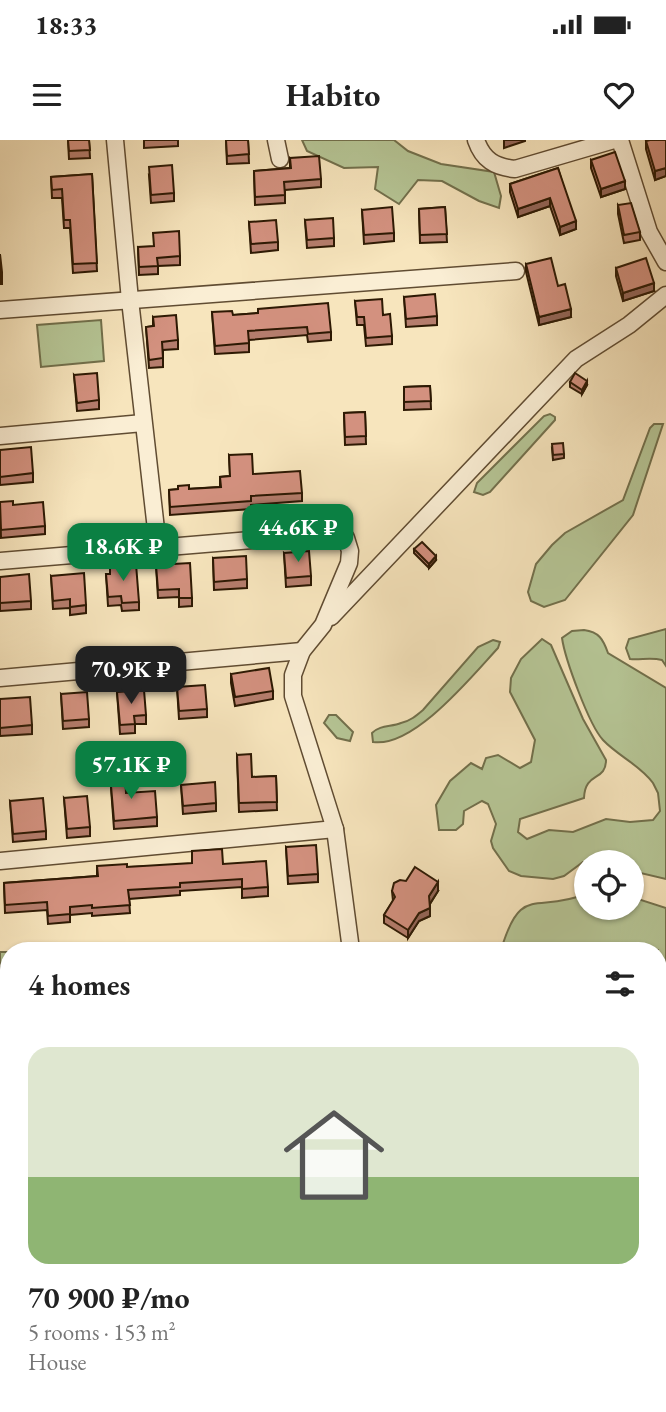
<!DOCTYPE html>
<meta charset="utf-8">
<style>
:root{--surface:#fff;--page:#f6f6f6;--text:#222;--muted:#767676;--accent:#0b8043}
body{margin:0;font-family:"EB Garamond",serif;background:var(--page);color:var(--text);height:100vh;display:flex;flex-direction:column;font-size:26px;white-space:nowrap}
*{box-sizing:border-box;margin:0}
p{font-size:23px;color:var(--muted)}
.icon{flex:none;width:38px;height:38px;fill:none;stroke:currentColor;stroke-width:2;stroke-linecap:round;stroke-linejoin:round}
.map{position:relative;flex:1;overflow:hidden}
.details{position:absolute;left:0px;top:802px;width:667px;height:471px;display:flex;flex-direction:column;background:var(--surface);border-radius:28px 28px 0 0;box-shadow:0 2px 5px #0004}
.details>*{flex:none}
.tools{position:absolute;left:574px;top:710px;display:grid;gap:14px}
.tools a{display:grid;place-items:center;width:70px;height:70px;border-radius:50%;background:var(--surface);box-shadow:0 2px 5px #0004;font-size:35px}
.price{position:absolute;translate:-50% -60px;padding:0 16px;border-radius:14px;background:var(--accent);color:#fff;font-size:23px;line-height:46px;filter:drop-shadow(0 2px 4px #0008)}
.price::after{content:'';position:absolute;left:50%;top:42px;width:21px;height:16px;margin-left:-10px;background:inherit;clip-path:polygon(0 0,100% 0,50% 100%)}
.price.active{background:#222;color:#fff}
ul{padding:0;list-style:none}
li{display:grid;align-content:center;gap:14px;height:371px;padding:0 28px}
li span{display:grid;place-items:center;height:217px;border-radius:21px;color:#555}
li>.icon{margin-inline-start:auto}
span .icon{width:126px;height:126px;fill:#fffc;stroke-width:1}
li b{font-size:30px}
h2{display:flex;justify-content:space-between;align-items:center;height:84px;padding:0 28px;font-size:30px}
.status{display:flex;justify-content:space-between;align-items:center;height:49px;padding:0 35px;background:var(--surface);direction:ltr}
.status svg{height:19px;fill:currentColor}
header{display:flex;justify-content:space-between;align-items:center;height:91px;padding:0 28px;background:var(--surface);font-size:32px;font-weight:700}
.map>svg:first-child{display:block}
.green{fill:#b6c696;stroke:#72704c;stroke-width:2}
.lines{fill:none;stroke-linecap:round;stroke-linejoin:round}
.minor-casing{stroke:#604c32;stroke-width:19}
.minor{stroke:#faeed4;stroke-width:16}
.wall{fill:#b57d6d;stroke:#2d1903;stroke-width:2}
.shaded-wall{fill:#946659;stroke:#2d1903;stroke-width:2}
.building{fill:#d3917f;stroke:#2d1903;stroke-width:2}
</style>
<div class="status"><b>18:33</b><svg viewBox="0 0 49 12"><path d="M0 12V9h3v3zM5 12V6h3v6zM10 12V3h3v9zM15 12V0h3v12zM26 1h20v11H26zM47 4h2v5h-2z"/></svg></div>
<header><svg class="icon" aria-label="menu" viewBox="0 0 24 24"><path d="M4 6h16M4 12h16M4 18h16"/></svg>Habito<svg class="icon" aria-label="heart" viewBox="0 0 24 24"><path d="M12 20l-8-8c-3-5 5-10 8-4 3-6 11-1 8 4z"/></svg></header>
<div class="map">
<svg width="666" height="1272" viewBox="0 0 666 1272">
<rect width="100%" height="100%" fill="#f7e5bd"/>
<filter id="stains"><feTurbulence type="fractalNoise" baseFrequency=".00286" numOctaves="4"/><feColorMatrix values="0 0 0 0 .2 0 0 0 0 .09 0 0 0 0 .02 0 0 0 .5 -.17"/></filter>
<radialGradient id="worn" r=".72"><stop offset=".6" stop-color="#630" stop-opacity="0"/><stop offset="1" stop-color="#630" stop-opacity=".3"/></radialGradient>
<g class="green">
<path d="M302,0h92l14,11 33,13 53,8 7,24 -2,12 -20,-7 -37,-20 -24,-1 -19,24 -24,-15 3,-22 -34,1 -37,-17z"/>
<path d="M101,180l3,41 -63,6 -4,-42z"/>
<path d="M550,274l5,3v3l-65,72 -7,3 -9,-3 3,-9 67,-67z"/>
<path d="M654,284h9l-30,91 -68,85 -21,7 -13,-6 -3,-9 8,-28 16,-19 13,-12 58,-33 27,-72z"/>
<path d="M666,489v37l-4,-6c-11,-3 -21,0 -32,-1l-4,-11 3,-9z"/>
<path d="M584,490c15,2 19,9 24,23l58,35v191l-34,-8v-8l-49,-1 -19,14 -11,3 -32,-3 -12,-5 -16,-23 -2,-7 5,-17 -8,-20 -6,-3 -18,10 -1,13 -7,6h-17l-3,-25 14,-24 21,-18 11,6 4,-11 12,-3 22,13 11,-6 4,-22 -25,-48 1,-14 10,-19 21,-20 9,6 32,74 23,41c0,22 -21,11 -22,38l-64,21 -2,13 9,7 22,-9 24,2 33,-13 24,3 23,-2 7,-9 -2,-18 -5,-10c-13,-18 -35,-27 -50,-43 -14,-15 -38,-81 -41,-102l10,-7z"/>
<path d="M493,500l7,2 -2,6c-26,28 -84,100 -125,94l-1,-9c8,-8 19,-6 29,-10 9,-2 15,-7 22,-13l55,-63z"/>
<path d="M329,575h7l17,17 -3,9 -13,-3 -13,-15z"/>
<path d="M586,754v14h46v-11l34,11v113l-8,2v-73h-157c20,-67 34,-36 85,-56z"/>
<rect x="0" y="812" width="9" height="35"/>
<path d="M666,947v325h-418l5,-8h405v-316z"/>
<path d="M0,1044l9,2v60l-9,1z"/>
<path d="M5,1242l4,6v16h8l5,7 -2,1h-20v-27z"/>
</g>
<g class="lines">
<g class="minor-casing">
<g id="minor">
<path d="M115,0l15,160 28,247"/>
<path d="M276,0l4,19"/>
<path d="M476,0c7,20 19,27 39,29l99,-29"/>
<path d="M620,0l29,92 17,30"/>
<path d="M0,170l516,-39"/>
<path d="M0,296l143,-13"/>
<path d="M0,421l335,-28 11,5 4,13 -1,12 -26,62 -21,26 -9,24v21l42,133 16,121"/>
<path d="M331,477l245,-258 53,-34 37,-30"/>
<path d="M0,538l302,-27"/>
<path d="M0,721l335,-32"/>
<path d="M0,963l9,-1"/>
</g>
</g>
<use href="#minor" class="minor"/>
</g>
<g class="wall">
<path d="M68,0h21l1,18 -21,1z"/>
<path d="M144,0h34v6l-34,2z"/>
<path d="M226,0h22l1,23 -22,1z"/>
<path d="M666,0v36l-11,4 -9,-31v-8z"/>
<path d="M290,18l31,21v8l-36,3v13l-30,2 -1,-34 36,-3z"/>
<path d="M591,20l34,29 -24,8 -10,-29z"/>
<path d="M558,28l18,61 -16,6 -10,-29 -32,11 -8,-25v-8z"/>
<path d="M92,34l5,97 -24,2 -3,-45h-6l-2,-30h-10l-1,-21z"/>
<path d="M149,35l25,18v8l-23,2z"/>
<path d="M618,65l22,27v8l-16,3 -6,-29z"/>
<path d="M445,67l2,35 -27,1 -1,-34z"/>
<path d="M362,70l32,23v8l-30,3z"/>
<path d="M305,80l29,18v8l-27,2z"/>
<path d="M249,82l29,20v8l-27,3z"/>
<path d="M138,107l42,9v9l-22,1v8l-19,1z"/>
<path d="M0,114l2,18v12h-2z"/>
<path d="M526,124l32,22 13,31 -32,8 -13,-53z"/>
<path d="M616,128l38,23 -31,10 -7,-25z"/>
<path d="M404,157l33,19v9l-31,2z"/>
<path d="M355,161l28,14 9,21v8l-26,2 -2,-21h-7z"/>
<path d="M212,172l21,3 25,-2 73,19v8l-23,2 -1,-7 -58,5v12l-34,2z"/>
<path d="M153,177l25,23v9l-15,1v17l-14,1 -3,-41 7,-1z"/>
<path d="M74,235l25,25v9l-22,2z"/>
<path d="M570,242l17,3 -5,9 -12,-7z"/>
<path d="M430,246l1,23 -27,1v-23z"/>
<path d="M365,272l1,32 -21,1 -1,-32z"/>
<path d="M552,308l12,6v4l-11,2z"/>
<path d="M0,310l33,23v9l-33,3z"/>
<path d="M229,315l24,19 49,19v8l-51,4v4l-81,6 -1,-25 51,-3v-10l10,-1z"/>
<path d="M0,362l13,3 32,21v8l-44,4z"/>
<path d="M414,409l22,11 -7,8 -15,-15z"/>
<path d="M284,413l27,23v9l-25,2z"/>
<path d="M213,418l34,21v9l-33,2z"/>
<path d="M110,425l29,37v8l-17,1 -1,-6 -13,1 -2,-32h4z"/>
<path d="M156,425l36,33v8l-13,1v-10l-21,1z"/>
<path d="M51,436l35,29v8l-16,2v-7l-17,1z"/>
<path d="M0,437l31,24v8l-31,2z"/>
<path d="M231,534l42,17v8l-38,7 -4,-23z"/>
<path d="M177,547l30,22v8l-28,2z"/>
<path d="M117,552l29,23v9h-11v9l-15,1z"/>
<path d="M61,554l28,25v8l-26,2z"/>
<path d="M0,559l32,26v9l-32,2z"/>
<path d="M237,615l15,22 24,-1 1,34 -38,2z"/>
<path d="M110,634l16,19 31,24v9l-43,3z"/>
<path d="M181,645l35,18v8l-33,3z"/>
<path d="M64,658l26,29v9l-23,2z"/>
<path d="M10,661l36,30v8l-33,3z"/>
<path d="M286,707l32,27v8l-30,2z"/>
<path d="M223,724l45,23v9l-26,2v-11l-62,4v4l-51,4 1,14 -38,3v-3l-22,2v7l-22,2 -1,-14 -42,3 -1,-30 93,-7v-10l30,1z"/>
<path d="M392,751h46l-8,13v12l-11,5 -11,17 -24,-15v-8l9,-14z"/>
<path d="M9,900v33h-9v-32z"/>
</g>
<g class="shaded-wall">
<path d="M504,0h21v1l-21,7z"/>
<path d="M666,28v8l-11,4v-9z"/>
<path d="M625,41v8l-24,8v-8z"/>
<path d="M550,58v8l-32,11v-8z"/>
<path d="M576,81v8l-16,6v-8z"/>
<path d="M654,143v8l-31,10v-8z"/>
<path d="M571,169v8l-32,8v-8z"/>
<path d="M587,241v4l-5,9v-4z"/>
<path d="M436,416v4l-7,8v-4z"/>
<path d="M438,742v9l-9,14v-9z"/>
<path d="M430,768v8l-11,5 -11,17v-8l11,-17z"/>
</g>
<g class="building">
<path d="M68,0h21l1,10 -21,1z"/>
<path d="M226,0h22l1,14 -22,2z"/>
<path d="M650,0h16v28l-11,3 -9,-30z"/>
<path d="M615,12l10,29 -24,8 -10,-29z"/>
<path d="M319,16l2,23 -37,3 1,13 -30,2 -1,-26 37,-3 -1,-10z"/>
<path d="M172,25l2,28 -23,2 -2,-28z"/>
<path d="M558,28l18,53 -16,6 -10,-29 -32,11 -8,-25z"/>
<path d="M92,34l5,89 -24,1 -3,-44h-6l-2,-31 -10,1 -1,-13z"/>
<path d="M631,63l9,29 -16,3 -6,-30z"/>
<path d="M392,67l2,26 -30,2 -2,-25z"/>
<path d="M445,67l2,27 -27,1 -1,-26z"/>
<path d="M333,78l1,20 -27,2 -2,-20z"/>
<path d="M276,80l2,22 -27,2 -2,-22z"/>
<path d="M179,91l1,25 -23,2 1,8 -19,1 -1,-20 16,-1 -1,-13z"/>
<path d="M551,118l7,28 7,-2 6,25 -32,8 -13,-53z"/>
<path d="M646,118l8,25 -31,10 -7,-25z"/>
<path d="M435,154l2,22 -31,3 -2,-22z"/>
<path d="M382,159l1,16 7,-1 2,22 -26,2 -2,-21h-7l-2,-16z"/>
<path d="M328,163l3,29 -23,2 -1,-7 -59,4 1,12 -34,3 -3,-34 20,-1 1,4 25,-2v-4z"/>
<path d="M176,175l2,25 -16,2 1,16 -14,2 -3,-33 8,-1 -1,-9z"/>
<path d="M97,233l2,27 -22,3 -3,-28z"/>
<path d="M575,233l12,8 -5,9 -12,-8z"/>
<path d="M430,246l1,15 -27,1v-15z"/>
<path d="M365,272l1,24 -21,1 -1,-24z"/>
<path d="M563,303l1,11 -11,1 -1,-11z"/>
<path d="M31,307l2,26 -33,4v-27z"/>
<path d="M252,314l1,20 47,-3 2,22 -51,3v5l-81,6 -1,-17 9,-1v-3l11,-1v4l32,-2 -1,-10 10,-1 -1,-21z"/>
<path d="M13,361v4l30,-3 2,24 -44,4 -1,-28z"/>
<path d="M422,402l14,14 -7,8 -15,-15z"/>
<path d="M309,411l2,25 -25,2 -2,-25z"/>
<path d="M246,416l1,23 -33,3 -1,-24z"/>
<path d="M190,423l2,35h-13v-9l-21,1 -2,-25z"/>
<path d="M136,424l3,38 -17,1 -1,-7 -13,1 -2,-23h4v-9z"/>
<path d="M84,433l2,32 -16,2v-8l-17,2 -2,-25z"/>
<path d="M29,434l2,27 -31,2v-26z"/>
<path d="M269,528l4,23 -38,6 -4,-23z"/>
<path d="M205,545l2,24 -28,2 -2,-24z"/>
<path d="M144,550l2,25 -12,1 1,8 -15,1 -3,-33z"/>
<path d="M87,552l2,27 -26,2 -2,-27z"/>
<path d="M30,557l2,28 -32,3v-29z"/>
<path d="M251,614l1,23 24,-1 1,26 -38,1 -2,-48z"/>
<path d="M125,633l1,20 29,-2 2,26 -43,4 -4,-47z"/>
<path d="M215,642l1,21 -33,3 -2,-21z"/>
<path d="M87,656l3,31 -23,2 -3,-31z"/>
<path d="M43,658l3,33 -33,3 -3,-33z"/>
<path d="M316,705l2,29 -30,2 -2,-29z"/>
<path d="M222,709l1,15 43,-3 2,26 -26,2v-10l-62,4v4l-52,3 2,15 -38,3v-3l-22,2v7l-22,2 -1,-14 -42,3 -1,-22 94,-7 -1,-10 30,-2v3l65,-4v-12z"/>
<path d="M415,727l23,15 -9,14 1,12 -11,5 -11,17 -24,-15 11,-18 -3,-6 2,-8 6,-3 6,1z"/>
<path d="M9,900v24l-9,1v-24z"/>
</g>
<rect width="100%" height="100%" filter="url(#stains)"/>
<rect width="100%" height="100%" fill="url(#worn)"/>
</svg>
<div class="tools">
<a><svg class="icon" aria-label="locate" viewBox="0 0 24 24"><circle cx="12" cy="12" r="6"/><path d="M12 2v4M12 18v4M2 12h4M18 12h4"/></svg></a>
</div>
<b class="price" style="left:298px;top:424px">44.6K ₽</b>
<b class="price" style="left:123px;top:443px">18.6K ₽</b>
<b class="price active" style="left:131px;top:566px">70.9K ₽</b>
<b class="price" style="left:131px;top:661px">57.1K ₽</b>
<section class="details">
<h2>4 homes<svg class="icon" aria-label="filters" viewBox="0 0 24 24"><path d="M4 7h16M4 17h16"/><circle cx="9" cy="7" r="2"/><circle cx="15" cy="17" r="2"/></svg></h2>
<ul>
<li><span style="background:linear-gradient(#dfe7d0 60%,#8fb573 0)"><svg class="icon" aria-label="home" viewBox="0 0 24 24"><path d="M3 11l9-7 9 7M6 9v11h12V9"/></svg></span><div><b>70 900 ₽/mo</b><p>5 rooms · 153 m²</p><p>House</p></div></li>
</ul>
</section>
</div>
